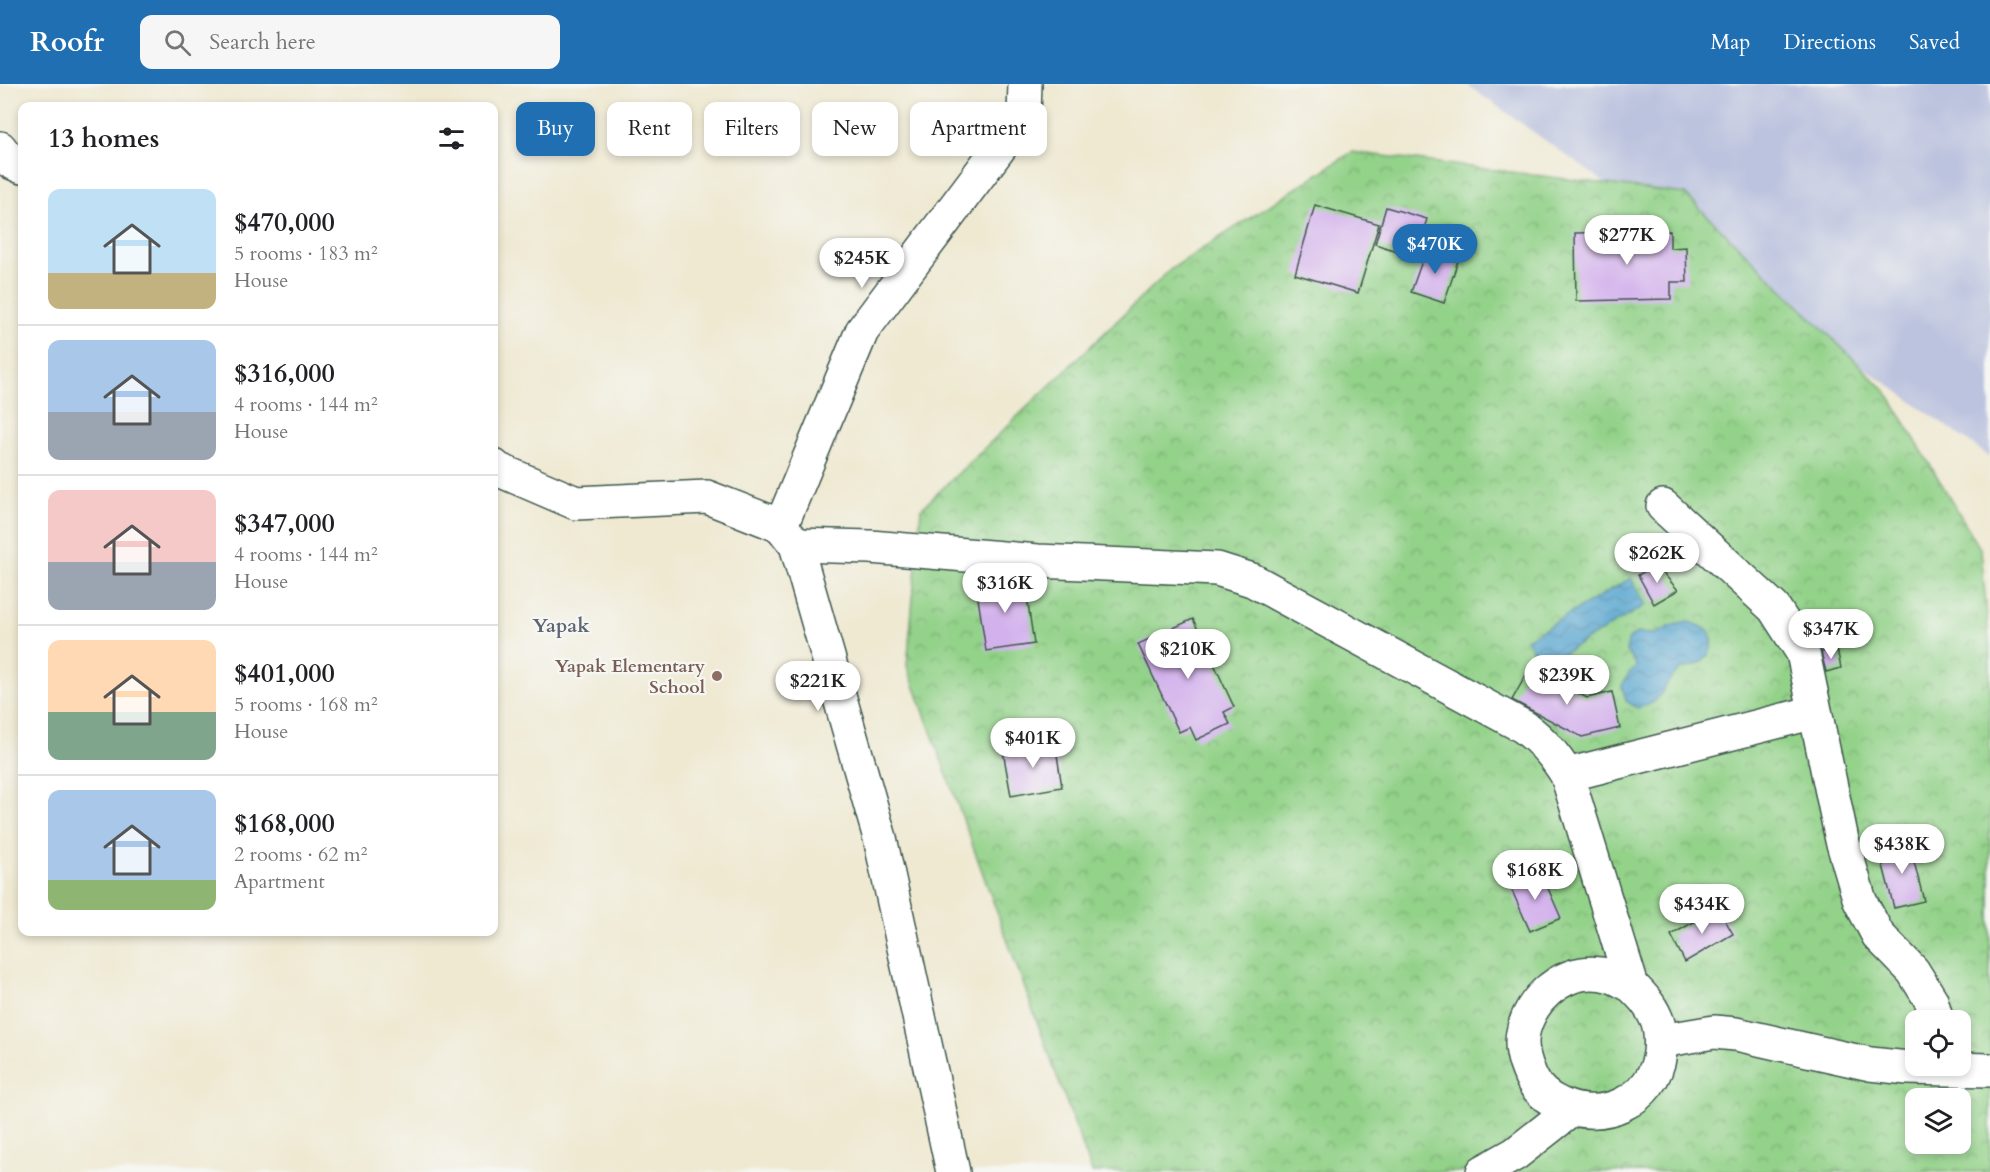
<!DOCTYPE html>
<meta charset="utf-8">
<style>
:root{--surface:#fff;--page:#f6f6f6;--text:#202124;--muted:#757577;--line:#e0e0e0;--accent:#1f6fb2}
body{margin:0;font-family:Cardo,serif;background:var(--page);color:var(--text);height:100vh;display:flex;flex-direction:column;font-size:22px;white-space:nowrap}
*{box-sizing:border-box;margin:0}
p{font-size:20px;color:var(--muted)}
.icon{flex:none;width:33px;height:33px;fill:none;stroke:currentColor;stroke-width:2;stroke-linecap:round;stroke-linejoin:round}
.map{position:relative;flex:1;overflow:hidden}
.drawer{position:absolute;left:18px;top:18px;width:480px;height:834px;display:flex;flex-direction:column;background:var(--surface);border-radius:12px;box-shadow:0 3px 9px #0003}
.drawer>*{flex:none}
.guide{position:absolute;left:516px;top:18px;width:570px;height:54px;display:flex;gap:12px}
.tools{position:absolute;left:1905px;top:926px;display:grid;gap:12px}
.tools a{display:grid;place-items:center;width:66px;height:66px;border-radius:12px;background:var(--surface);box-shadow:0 3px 9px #0003;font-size:30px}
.price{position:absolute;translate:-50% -51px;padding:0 14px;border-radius:21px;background:#fff;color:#222;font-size:20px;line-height:39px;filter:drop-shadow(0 2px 3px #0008)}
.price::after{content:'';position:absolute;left:50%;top:36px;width:18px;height:14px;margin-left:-9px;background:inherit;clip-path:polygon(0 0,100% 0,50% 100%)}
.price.on{background:var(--accent);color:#fff}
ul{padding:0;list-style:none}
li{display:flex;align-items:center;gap:18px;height:150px;padding:0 30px}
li+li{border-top:2px solid var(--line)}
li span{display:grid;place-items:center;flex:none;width:168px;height:120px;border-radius:12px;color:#555}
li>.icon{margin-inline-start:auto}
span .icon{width:72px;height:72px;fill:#fffc;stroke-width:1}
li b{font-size:26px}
h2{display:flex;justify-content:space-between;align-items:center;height:72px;padding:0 30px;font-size:26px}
.pill{padding:0 21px;border-radius:12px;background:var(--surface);box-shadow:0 3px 9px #0003;font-size:21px;line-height:54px}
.pill.on{background:var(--accent);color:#fff}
header{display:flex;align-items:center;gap:36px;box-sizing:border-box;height:84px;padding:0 30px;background:var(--accent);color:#fff}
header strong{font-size:28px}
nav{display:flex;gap:33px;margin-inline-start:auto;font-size:21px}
.search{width:420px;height:54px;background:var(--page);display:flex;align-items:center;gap:15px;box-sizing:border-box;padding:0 21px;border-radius:12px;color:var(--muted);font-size:22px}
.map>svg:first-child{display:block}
.industrial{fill:#bcc3de}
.park{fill:url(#park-crowns);stroke:#59885e;stroke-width:1.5;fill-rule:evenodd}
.water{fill:url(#water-waves);stroke:#3a7082;stroke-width:1.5}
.building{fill:#d3b1ec}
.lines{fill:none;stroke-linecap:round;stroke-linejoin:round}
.minor-casing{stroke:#3e574c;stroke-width:36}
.minor{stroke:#fff;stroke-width:33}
.education-dot{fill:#8d6e63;stroke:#f6f6f2;stroke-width:2}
.labels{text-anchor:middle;stroke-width:4.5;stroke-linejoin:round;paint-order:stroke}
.education-label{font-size:18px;font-weight:bold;fill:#785e54;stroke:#f6f6f2;text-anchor:end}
.neighbourhood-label{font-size:20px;font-weight:bold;fill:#5e6674;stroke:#f6f6f2}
</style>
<header>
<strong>Roofr</strong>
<div class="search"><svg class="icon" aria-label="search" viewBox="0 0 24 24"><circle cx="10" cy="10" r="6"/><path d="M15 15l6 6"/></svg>Search here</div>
<nav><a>Map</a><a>Directions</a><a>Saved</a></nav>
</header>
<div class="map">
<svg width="1990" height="1088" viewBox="0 0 1990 1088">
<defs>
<pattern id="park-crowns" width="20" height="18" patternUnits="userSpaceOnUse" patternTransform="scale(1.5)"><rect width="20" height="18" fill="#93d289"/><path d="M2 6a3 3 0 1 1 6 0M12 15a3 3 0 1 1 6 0" fill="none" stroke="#77ac71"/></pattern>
<pattern id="water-waves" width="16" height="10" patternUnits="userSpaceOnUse" patternTransform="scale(1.5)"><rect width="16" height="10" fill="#55a4cf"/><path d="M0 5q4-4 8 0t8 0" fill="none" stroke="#4687a9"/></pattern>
</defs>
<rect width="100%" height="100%" fill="#f6f6f2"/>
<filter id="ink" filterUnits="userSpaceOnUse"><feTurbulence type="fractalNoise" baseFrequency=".0167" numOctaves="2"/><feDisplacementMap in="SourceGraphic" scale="12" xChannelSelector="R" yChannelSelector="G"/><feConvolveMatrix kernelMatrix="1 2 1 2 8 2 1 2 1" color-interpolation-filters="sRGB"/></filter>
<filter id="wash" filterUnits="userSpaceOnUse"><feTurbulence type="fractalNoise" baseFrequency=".008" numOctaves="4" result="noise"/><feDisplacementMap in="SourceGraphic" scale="24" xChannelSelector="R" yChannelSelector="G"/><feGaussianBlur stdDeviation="1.35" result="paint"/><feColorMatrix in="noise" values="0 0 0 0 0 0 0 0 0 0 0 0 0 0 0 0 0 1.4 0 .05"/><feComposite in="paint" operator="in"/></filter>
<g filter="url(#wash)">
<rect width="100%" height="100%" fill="#efe9d2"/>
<path class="industrial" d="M1466,0h524v373z"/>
<path class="park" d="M1352,68l333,42 201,197 95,159 9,102v520h-898l-185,-506 14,-157 250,-240zM1916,936h44v45h-44zM1916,1014h44v45h-44z"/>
<g class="water">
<path d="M1631,494l15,27 -104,61 -16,-27z"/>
<path d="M1688,538c7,2 16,4 21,10 8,10 0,26 -10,32 -7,3 -16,3 -22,8 -11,8 -14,26 -27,32 -3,2 -9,3 -13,4l-11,-7 -4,-15 7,-13 8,-7 -11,-15 3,-12 8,-6 18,1 19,-9z"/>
</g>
<g id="blocks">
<g class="building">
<path d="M1315,121l64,19 -21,69 -63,-19z"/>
<path d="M1386,123l41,12 -12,38 -40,-13z"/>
<path d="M1670,147v17l16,-1 1,35h-16v17l-95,2 -1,-68z"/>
<path d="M1427,163l32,11 -15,45 -33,-11z"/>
<path d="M1656,481l22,25 -24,14 -16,-29z"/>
<path d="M1024,493l10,67 -48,7 -10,-66z"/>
<path d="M1193,535l41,88 -10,5 6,12 -34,16 -6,-13 -11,5 -41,-88z"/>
<path d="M1837,565l4,19 -15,4 -5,-20z"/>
<path d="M1530,584l57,30 25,-6 8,36 -38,9 -70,-37z"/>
<path d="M1055,658l7,45 -51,9 -8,-45z"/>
<path d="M1909,758l15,59 -30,7 -15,-58z"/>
<path d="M1540,786l21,48 -31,13 -21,-47z"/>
<path d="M1718,824l15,26 -48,28 -14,-27z"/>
</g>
</g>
</g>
<g filter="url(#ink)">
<use href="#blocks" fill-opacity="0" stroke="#3e574c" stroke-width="1.5"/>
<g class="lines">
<g class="minor-casing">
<g id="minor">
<path d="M0,64l11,14 11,5"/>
<path d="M494,382l3,3 79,34 131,-6 74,29 15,19 84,293 73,334"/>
<path d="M1663,422l111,102 29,45 39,187 18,61 18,34 35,36 18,29 6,20"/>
<path d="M781,442l81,-195 162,-216 1,-31"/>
<path d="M796,461l74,2 168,14 179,8 35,11 272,147c19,14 31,28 43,48l65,211c10,10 18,18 24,32 5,11 5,24 4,35 -6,48 -59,71 -100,51 -12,-5 -24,-15 -29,-27 -7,-16 -12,-32 -7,-49 11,-36 47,-64 87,-52 7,2 14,7 21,10"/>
<path d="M1567,691l248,-63"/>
<path d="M1661,957l53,-9 22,2 134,30 38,4 82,2"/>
<path d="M1483,1088l32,-18 56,-44"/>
</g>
</g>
<use href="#minor" class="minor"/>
</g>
</g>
<circle class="education-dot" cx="717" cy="592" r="6"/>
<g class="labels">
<g class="education-label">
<text x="705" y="588">Yapak Elementary<tspan x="705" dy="21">School</tspan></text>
</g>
<g class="neighbourhood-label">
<text x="561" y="548">Yapak</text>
</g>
</g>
</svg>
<div class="tools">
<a><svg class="icon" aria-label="locate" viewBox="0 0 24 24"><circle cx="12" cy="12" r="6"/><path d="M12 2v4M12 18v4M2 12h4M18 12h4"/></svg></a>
<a><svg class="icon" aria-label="layers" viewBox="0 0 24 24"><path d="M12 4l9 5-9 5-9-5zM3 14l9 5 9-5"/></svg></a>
</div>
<b class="price" style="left:1627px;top:182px">$277K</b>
<b class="price on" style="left:1435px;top:191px">$470K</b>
<b class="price" style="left:862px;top:205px">$245K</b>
<b class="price" style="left:1657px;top:500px">$262K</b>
<b class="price" style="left:1005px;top:530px">$316K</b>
<b class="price" style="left:1831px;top:576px">$347K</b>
<b class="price" style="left:1188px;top:596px">$210K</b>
<b class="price" style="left:1567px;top:622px">$239K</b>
<b class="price" style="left:818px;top:628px">$221K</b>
<b class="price" style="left:1033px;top:685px">$401K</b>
<b class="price" style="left:1902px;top:791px">$438K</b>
<b class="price" style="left:1535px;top:817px">$168K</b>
<b class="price" style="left:1702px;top:851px">$434K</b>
<div class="guide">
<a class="pill on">Buy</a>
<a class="pill">Rent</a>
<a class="pill">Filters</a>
<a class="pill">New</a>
<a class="pill">Apartment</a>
</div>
<section class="drawer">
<h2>13 homes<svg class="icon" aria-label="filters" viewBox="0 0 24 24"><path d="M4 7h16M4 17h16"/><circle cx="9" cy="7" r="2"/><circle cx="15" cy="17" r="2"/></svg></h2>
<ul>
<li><span style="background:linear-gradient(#bfe0f5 70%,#c2b280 0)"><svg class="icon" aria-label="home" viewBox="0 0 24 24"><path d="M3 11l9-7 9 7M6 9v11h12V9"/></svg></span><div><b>$470,000</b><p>5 rooms · 183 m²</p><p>House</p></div></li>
<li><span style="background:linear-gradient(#a9c7e8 60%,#9aa5b1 0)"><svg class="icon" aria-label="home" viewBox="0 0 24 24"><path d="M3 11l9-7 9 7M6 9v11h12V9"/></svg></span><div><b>$316,000</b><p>4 rooms · 144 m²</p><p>House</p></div></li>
<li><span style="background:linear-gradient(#f6c9c9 60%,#9aa5b1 0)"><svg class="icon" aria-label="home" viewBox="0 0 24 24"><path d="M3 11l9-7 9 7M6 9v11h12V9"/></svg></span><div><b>$347,000</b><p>4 rooms · 144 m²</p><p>House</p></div></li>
<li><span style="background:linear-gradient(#ffd9b3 60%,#7fa58c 0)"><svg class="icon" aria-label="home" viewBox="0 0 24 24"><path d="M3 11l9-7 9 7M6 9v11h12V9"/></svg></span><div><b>$401,000</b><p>5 rooms · 168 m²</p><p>House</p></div></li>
<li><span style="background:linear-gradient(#a9c7e8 75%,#8fb573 0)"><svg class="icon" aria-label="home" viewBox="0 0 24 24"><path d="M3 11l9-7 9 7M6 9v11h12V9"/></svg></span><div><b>$168,000</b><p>2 rooms · 62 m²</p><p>Apartment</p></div></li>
</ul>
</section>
</div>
